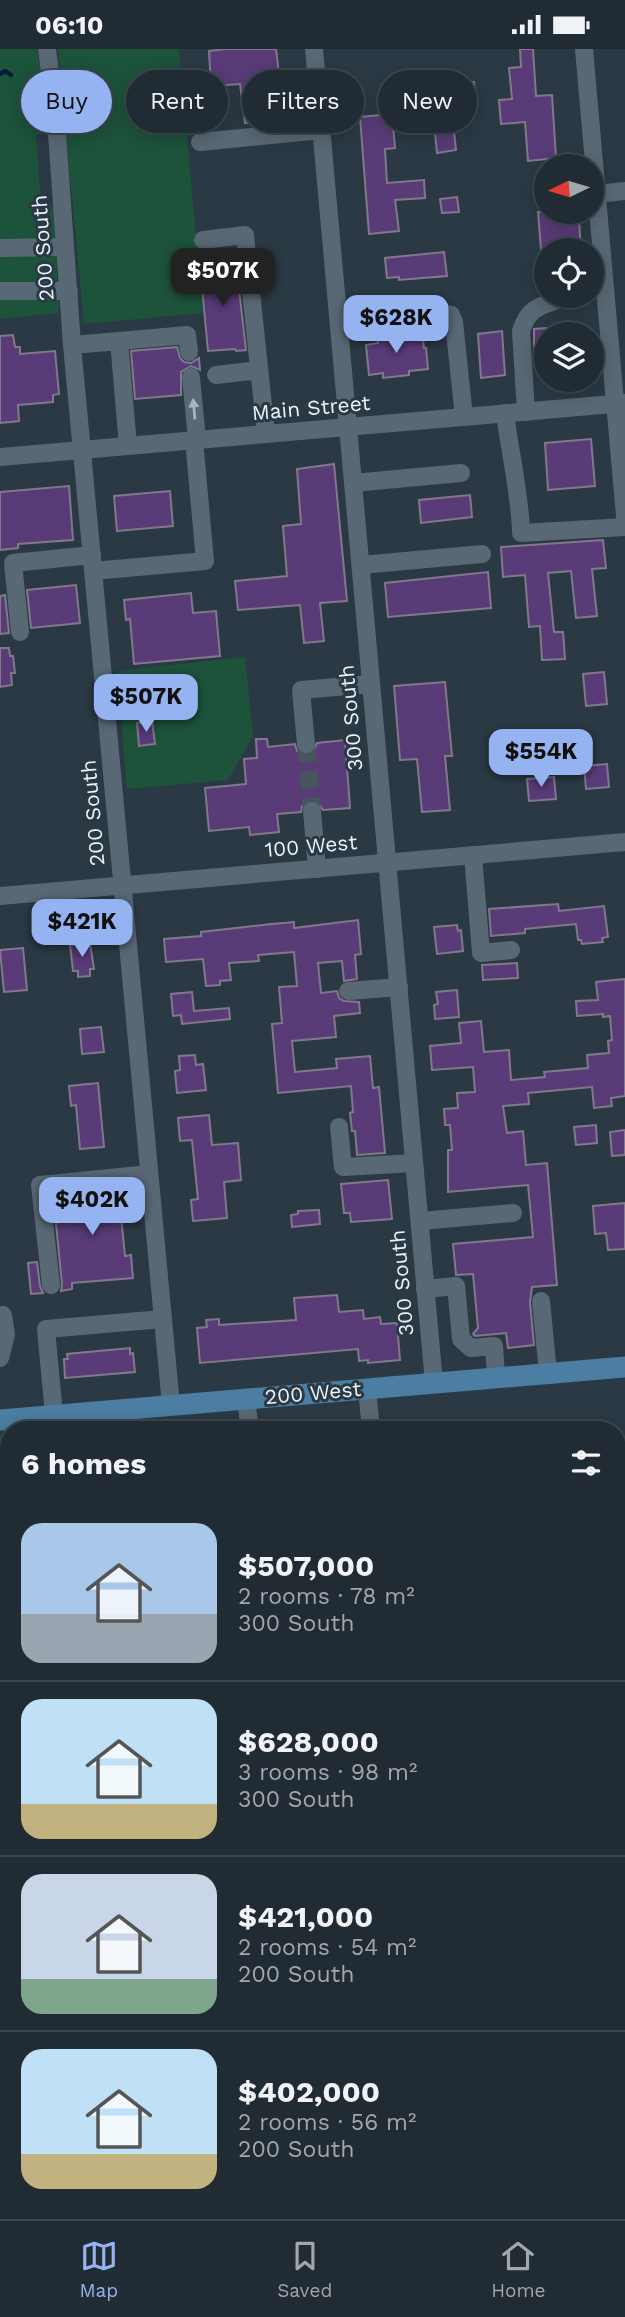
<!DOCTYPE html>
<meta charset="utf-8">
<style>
:root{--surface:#202b33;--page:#2d373f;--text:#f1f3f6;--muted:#a2a7ac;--line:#3d474e;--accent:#95b2f1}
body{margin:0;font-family:"Work Sans",sans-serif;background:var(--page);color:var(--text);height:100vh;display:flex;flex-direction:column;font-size:26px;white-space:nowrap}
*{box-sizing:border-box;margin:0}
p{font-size:23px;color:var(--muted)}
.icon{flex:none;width:38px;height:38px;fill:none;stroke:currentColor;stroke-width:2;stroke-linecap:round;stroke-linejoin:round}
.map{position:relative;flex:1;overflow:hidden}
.drawer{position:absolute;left:0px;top:1372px;width:626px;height:798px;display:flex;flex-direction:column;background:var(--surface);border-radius:28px 28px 0 0;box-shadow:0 4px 18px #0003,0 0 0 2px var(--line)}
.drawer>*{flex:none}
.banner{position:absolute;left:21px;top:21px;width:584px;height:63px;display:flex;gap:14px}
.needle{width:46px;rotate:265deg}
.tools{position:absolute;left:534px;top:105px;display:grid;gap:14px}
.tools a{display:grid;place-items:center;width:70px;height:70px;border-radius:50%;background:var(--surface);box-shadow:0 4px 18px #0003,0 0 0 2px var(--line);font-size:35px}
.price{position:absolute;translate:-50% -60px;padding:0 16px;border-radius:14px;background:var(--accent);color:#111;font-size:23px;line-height:46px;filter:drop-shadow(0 2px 4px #0008)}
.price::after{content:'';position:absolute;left:50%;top:42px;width:21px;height:16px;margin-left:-10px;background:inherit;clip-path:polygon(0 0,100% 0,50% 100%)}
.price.active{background:#222;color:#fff}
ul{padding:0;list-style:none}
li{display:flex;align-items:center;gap:21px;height:175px;padding:0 21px}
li+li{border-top:2px solid var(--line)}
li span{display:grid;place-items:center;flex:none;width:196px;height:140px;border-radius:21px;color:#555}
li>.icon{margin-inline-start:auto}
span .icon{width:84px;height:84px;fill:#fffc;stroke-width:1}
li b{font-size:30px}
h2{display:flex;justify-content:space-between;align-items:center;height:84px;padding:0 21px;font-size:30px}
.tag{padding:0 24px;border-radius:32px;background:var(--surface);box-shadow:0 4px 18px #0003,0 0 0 2px var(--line);font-size:24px;line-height:63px}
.tag.active{background:var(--accent);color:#111}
.status{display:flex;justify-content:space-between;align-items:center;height:49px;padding:0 35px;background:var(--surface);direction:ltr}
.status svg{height:19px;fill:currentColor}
.tabs{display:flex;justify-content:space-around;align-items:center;height:98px;border-top:2px solid var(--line);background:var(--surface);font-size:19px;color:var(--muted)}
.tabs a{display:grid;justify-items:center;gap:4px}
.tabs .active{color:var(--accent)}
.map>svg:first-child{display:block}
.green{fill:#1d523b}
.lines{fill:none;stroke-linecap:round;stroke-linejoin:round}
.stream{stroke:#001f37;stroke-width:4.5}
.building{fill:#583b77;stroke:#81798b;stroke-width:2}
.minor-tunnel{stroke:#47555f;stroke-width:18;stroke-dasharray:18 9;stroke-linecap:butt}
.minor{stroke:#586874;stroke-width:18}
.major{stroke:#4b7ea2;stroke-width:21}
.oneway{fill:#a8b4be}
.labels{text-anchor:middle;stroke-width:6;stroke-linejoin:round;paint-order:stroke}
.street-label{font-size:21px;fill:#eaf3fa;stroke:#2a3944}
</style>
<div class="status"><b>06:10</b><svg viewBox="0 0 49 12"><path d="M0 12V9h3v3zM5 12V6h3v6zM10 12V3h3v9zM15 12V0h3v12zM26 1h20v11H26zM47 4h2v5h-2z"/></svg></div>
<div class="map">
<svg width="625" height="2170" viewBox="0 0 625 2170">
<rect width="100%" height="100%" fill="#2a3944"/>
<g class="green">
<path d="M0,0h37l11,76 -12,11 5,65 13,6 5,106 -59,6z"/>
<path d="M58,0h121l24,264 -119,11z"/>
<path d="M245,608l8,79 -25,44 -101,9 -10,-118z"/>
</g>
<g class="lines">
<path class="stream" d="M0,25l5,-3 6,4"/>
</g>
<g class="building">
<path d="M226,0h50l3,24v6h-3l4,40 -35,4 -5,-39 -29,2 -2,-35z"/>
<path d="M520,0h13l3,47 16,-1 4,63 -28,3 -3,-39 -24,2 -2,-24 13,-1 -3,-31 12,-1z"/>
<path d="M474,33l2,21 -17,2 -3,-21z"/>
<path d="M423,35l2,15 -35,3 -2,-15z"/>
<path d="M201,45l2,25 -14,1 -2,-24z"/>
<path d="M392,65l3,34 -10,1 2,34 37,-3 1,18 -30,2 4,31 -30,3 -9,-117z"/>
<path d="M454,82l2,19 -19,3 -2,-20z"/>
<path d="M457,148l2,15 -17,1 -2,-14z"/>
<path d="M538,163h22l1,10 18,-2 2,30h-40z"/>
<path d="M444,203l3,24 -48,4v-3l-12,1 -2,-20z"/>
<path d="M236,214l10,87 -10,1 -1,-2 -27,2 -8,-85z"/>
<path d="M546,279v21l-12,1v-21z"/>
<path d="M395,280l2,12 26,-2 1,9h2l2,21 -19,2v4l-26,3v-5l-14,2 -3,-30 12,-2 -2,-12z"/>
<path d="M502,282l3,44 -24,3 -3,-44z"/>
<path d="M13,286l2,12h5v7l35,-3 4,43 -6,1v7l-35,3 1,16 -19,2v-87z"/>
<path d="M177,298l3,11 4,4 7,1 8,-5 1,12 -9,-4 -10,6v23l-46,4 -4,-48z"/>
<path d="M591,390l4,47 -47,4 -3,-47z"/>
<path d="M334,415l13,137 -27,2 4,38 -20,2 -4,-38 -62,5 -3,-29 52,-5 -4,-50 18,-2 -4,-55z"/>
<path d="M69,437l4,54 -55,4v4l-18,2v-58z"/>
<path d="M170,442l3,35 -56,5 -3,-35z"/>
<path d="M470,446l2,22 -51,6 -2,-23z"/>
<path d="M603,491l3,28 -14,1 5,47 -21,2 -5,-47 -23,2 6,59h9l2,27 -23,1 -2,-34 -11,1 -4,-52 -22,2 -2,-30z"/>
<path d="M488,523l3,36 -103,9 -3,-34z"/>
<path d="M76,536l4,38 -49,5 -4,-38z"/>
<path d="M191,544l2,20 23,-2 4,45 -86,8 -4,-45 -4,1 -2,-20z"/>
<path d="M5,546l4,38 -9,1v-38z"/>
<path d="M0,599h9l1,8h3l2,17h-4l1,12 -12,2z"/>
<path d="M604,623l3,32 -21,2 -3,-32z"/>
<path d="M445,633l7,74h-7l5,54 -28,2 -5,-53 -17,1 -6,-74z"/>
<path d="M152,672l3,23 -16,2 -2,-23z"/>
<path d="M256,690h11l1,8 27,-3 2,7 9,4 7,-2 4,-10 28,-3 5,68 -27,2 -6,-9 -7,-1 -8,6 -1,6 -24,2 2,18 -29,3 -1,-8 -40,4 -4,-43 41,-4 -2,-25 13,-1z"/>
<path d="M607,715l2,23 -23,2 -2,-23z"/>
<path d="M554,728l2,22 -27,2 -2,-22z"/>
<path d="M558,855l1,7 45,-5 4,31 -6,1 1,4 -21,2 -1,-4h-3l-2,-16 -51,5v4l-34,3 -2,-27z"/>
<path d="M358,871l3,34 -6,1 2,24 -13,2 -2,-20 -24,2 3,30 16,-2 2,7 5,3 15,1 1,11 -26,3 2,21 -44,4 3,31 42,-4 -1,-9 34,-3 3,32 6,-1 6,66 -28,2 -2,-24h-3l-2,-18 3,-1 -2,-26 -73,7 -6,-69 10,-1 -3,-36 18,-1 -3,-34 -36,3 1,6 -30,2 2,17 -11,1v4l-14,1 -3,-27 -37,3 -2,-23 37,-3v-4l71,-8 22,-2v6z"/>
<path d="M457,876l1,6 3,-1 2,21 -26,3 -3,-27z"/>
<path d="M90,894l4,26h-4v7l-12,1v-6h-5l-3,-26z"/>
<path d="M23,899l4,42 -23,2 -4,-42z"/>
<path d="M517,914l1,15 -35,2 -1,-15z"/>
<path d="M625,930v117l-14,2 1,8 -18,2 -2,-21 -64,6 1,11 -26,2 4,27 16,-2 3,34 21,-2 10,122 -25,2 -2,15 4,43 -26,3 -2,-15 -31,3 -2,-2 5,-6 -5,-54 -17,1 -3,-31 80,-7 -5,-52 -80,7v-42h4l-2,-25h-5l-1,-16 14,-1 -1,-15 18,-1 -2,-25 -41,3 -2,-24 31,-3 -2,-20 22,-2 3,31 25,-2 2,30 34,-3 -1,-5 44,-4 -1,-13 22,-2 -1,-12 4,-1 -2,-24 -7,1v-3l-26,2 -1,-15 22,-1 -2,-18z"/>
<path d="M457,941l2,27 -24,2 -1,-14 4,-1 -2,-12z"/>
<path d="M192,943l2,19 35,-3 1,11 -48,5 -1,-9 -8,1 -2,-22z"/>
<path d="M101,978l3,25 -22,2 -2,-25z"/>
<path d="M195,1006l1,10 7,-1 3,26 -29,3 -2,-22 5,-1 -1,-14z"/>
<path d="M98,1034l6,64 -24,2 -4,-44 -5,1 -2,-20z"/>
<path d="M209,1066l3,30 26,-2 3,37 -17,2 3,36 -34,3 -2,-21 7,-1 -6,-59 -12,1 -2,-23z"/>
<path d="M596,1076l1,18 -21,2 -2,-18z"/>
<path d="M625,1081v25l-13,1 -2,-24z"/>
<path d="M388,1131l4,39 -41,3 -1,-9h-6l-3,-29z"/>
<path d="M125,1140l2,26 -6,1 4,40 6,-1 2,23 -61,5v6l-11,2 1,-7 -7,-70h3l-1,-19z"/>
<path d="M625,1154v46l-17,1 -2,-17 -11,1 -2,-28z"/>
<path d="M319,1161l1,14 -28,3 -1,-12 7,-1v-3z"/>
<path d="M37,1213l3,24 3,7 -12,1 -3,-31z"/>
<path d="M337,1246l2,17 24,-2 1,9 16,-2 1,7 16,-1 3,37 -32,3v-3l-9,1 -1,-12 -158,14 -3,-35 10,-1 -1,-7 13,-1v6l77,-5 -2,-22z"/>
<path d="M130,1299v6l3,-1 2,19 -70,6 -1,-19h4l-1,-5z"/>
</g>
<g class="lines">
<path class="minor-tunnel" d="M306,695l6,67"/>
<g class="minor">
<path d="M47,0l9,70 16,226 99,1060"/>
<path d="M314,0l120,1334"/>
<path d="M584,0l41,467"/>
<path d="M200,93l122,-12"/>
<path d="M597,145l28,-3"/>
<path d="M203,191l42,-5 21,199"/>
<path d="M0,199l65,-1"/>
<path d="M0,242h69"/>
<path d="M339,274l105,-10 7,2 3,7 10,95"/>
<path d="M72,296l47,-4"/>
<path d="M216,326l43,-5"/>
<path d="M191,328l6,63"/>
<path d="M526,363l-5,-81c9,-28 23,-24 45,-35"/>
<path d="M505,364c5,41 15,80 16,120l104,-6"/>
<path d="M128,397l-9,-105 68,-6 2,17"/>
<path d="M0,408l625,-54"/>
<path d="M353,434l108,-10"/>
<path d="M361,516l121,-11"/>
<path d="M93,522l112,-10 -11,-121"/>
<path d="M20,583l-7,-69 79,-8"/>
<path d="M306,695l-5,-54 70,-6"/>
<path d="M312,762l5,58"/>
<path d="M473,806l8,98 30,-3"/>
<path d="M0,847l625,-54"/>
<path d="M348,942l51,-4"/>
<path d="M339,1078l4,40 71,-4"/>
<path d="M420,1172l93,-8"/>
<path d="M51,1236l-11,-100 109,-11"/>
<path d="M425,1240l31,-3 5,53 10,9 23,-2 2,31"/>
<path d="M541,1252l7,72"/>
<path d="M0,1309l6,-24 -3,-19"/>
<path d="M367,1340l4,41"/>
<path d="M246,1350l3,24 -2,7"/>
<path d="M54,1366l-8,-86 117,-10"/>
<path d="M618,1652h7"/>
<path d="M0,1731l9,-1"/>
<path d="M618,1850l7,-1"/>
<path d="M384,2161l1,9"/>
<path d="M587,2161l1,9"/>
</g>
<path class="major" d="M0,1371l625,-53"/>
</g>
<defs><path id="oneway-solid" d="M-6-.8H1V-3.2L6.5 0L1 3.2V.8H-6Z" transform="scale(1.75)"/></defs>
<use class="oneway" href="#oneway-solid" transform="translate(194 360) rotate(-95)"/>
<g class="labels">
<g class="street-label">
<text transform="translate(43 199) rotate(-94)" y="7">200 South</text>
<text transform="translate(311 359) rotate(-5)" y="7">Main Street</text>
<text transform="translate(351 669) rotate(-95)" y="7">300 South</text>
<text transform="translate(93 764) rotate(-95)" y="7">200 South</text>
<text transform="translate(311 797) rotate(-5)" y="7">100 West</text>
<text transform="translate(402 1234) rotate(-95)" y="7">300 South</text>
<text transform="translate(313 1344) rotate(-5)" y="7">200 West</text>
</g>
</g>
</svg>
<div class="tools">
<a><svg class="needle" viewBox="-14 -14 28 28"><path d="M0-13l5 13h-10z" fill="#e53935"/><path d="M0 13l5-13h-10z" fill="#a2a7ac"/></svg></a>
<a><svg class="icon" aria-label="locate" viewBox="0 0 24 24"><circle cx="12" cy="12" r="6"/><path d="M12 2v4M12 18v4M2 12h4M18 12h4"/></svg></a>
<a><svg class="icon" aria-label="layers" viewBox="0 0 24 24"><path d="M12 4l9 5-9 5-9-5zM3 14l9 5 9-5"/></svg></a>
</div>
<b class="price active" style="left:223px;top:259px">$507K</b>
<b class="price" style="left:396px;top:306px">$628K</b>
<b class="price" style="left:146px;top:685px">$507K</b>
<b class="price" style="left:541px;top:740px">$554K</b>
<b class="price" style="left:82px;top:910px">$421K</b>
<b class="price" style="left:92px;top:1188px">$402K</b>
<div class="banner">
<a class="tag active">Buy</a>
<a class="tag">Rent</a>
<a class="tag">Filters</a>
<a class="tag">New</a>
</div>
<section class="drawer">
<h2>6 homes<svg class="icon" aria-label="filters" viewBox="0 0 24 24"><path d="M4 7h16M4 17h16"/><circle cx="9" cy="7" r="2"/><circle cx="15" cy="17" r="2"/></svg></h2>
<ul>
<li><span style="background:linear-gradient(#a9c7e8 65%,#9aa5b1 0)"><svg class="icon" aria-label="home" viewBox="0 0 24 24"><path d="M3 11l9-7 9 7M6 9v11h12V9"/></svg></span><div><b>$507,000</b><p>2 rooms · 78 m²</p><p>300 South</p></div></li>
<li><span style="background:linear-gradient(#bfe0f5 75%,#c2b280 0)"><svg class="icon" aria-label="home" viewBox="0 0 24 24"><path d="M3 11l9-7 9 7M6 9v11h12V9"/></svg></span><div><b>$628,000</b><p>3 rooms · 98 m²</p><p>300 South</p></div></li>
<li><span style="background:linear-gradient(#c9d6e8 75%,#7fa58c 0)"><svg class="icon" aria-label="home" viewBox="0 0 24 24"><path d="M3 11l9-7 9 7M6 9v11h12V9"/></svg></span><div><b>$421,000</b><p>2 rooms · 54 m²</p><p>200 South</p></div></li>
<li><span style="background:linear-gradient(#bfe0f5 75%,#c2b280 0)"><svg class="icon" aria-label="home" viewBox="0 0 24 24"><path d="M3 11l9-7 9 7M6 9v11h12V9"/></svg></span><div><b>$402,000</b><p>2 rooms · 56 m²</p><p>200 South</p></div></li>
</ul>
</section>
</div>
<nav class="tabs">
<a class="active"><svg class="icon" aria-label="map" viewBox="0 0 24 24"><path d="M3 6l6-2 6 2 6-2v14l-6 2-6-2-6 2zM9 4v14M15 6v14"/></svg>Map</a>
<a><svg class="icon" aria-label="saved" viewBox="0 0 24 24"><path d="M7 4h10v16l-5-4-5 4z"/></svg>Saved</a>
<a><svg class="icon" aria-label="home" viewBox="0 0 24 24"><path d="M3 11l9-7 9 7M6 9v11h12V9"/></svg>Home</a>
</nav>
